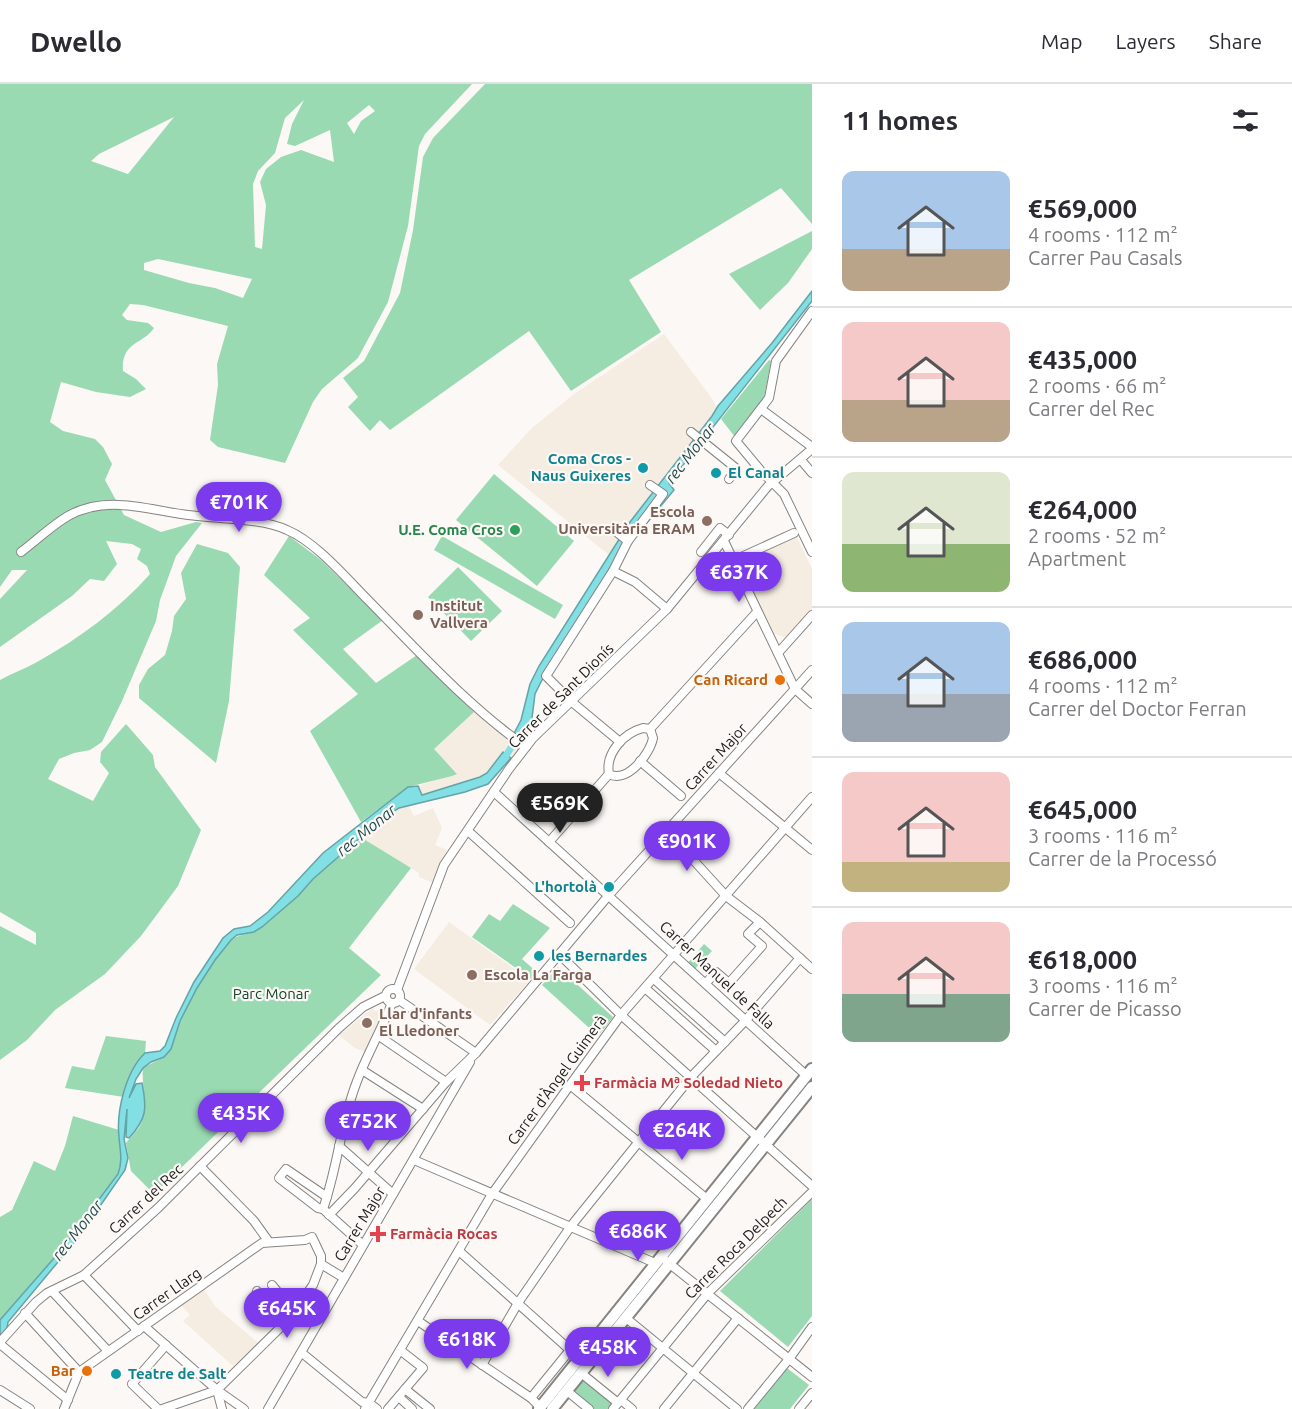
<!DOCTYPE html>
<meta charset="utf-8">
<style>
:root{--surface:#fff;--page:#f7f7f7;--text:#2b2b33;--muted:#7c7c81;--line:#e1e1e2;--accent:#7c3aed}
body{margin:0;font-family:Ubuntu,sans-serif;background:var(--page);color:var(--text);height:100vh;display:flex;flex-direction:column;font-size:22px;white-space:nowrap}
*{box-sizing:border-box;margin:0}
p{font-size:20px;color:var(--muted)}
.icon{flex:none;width:33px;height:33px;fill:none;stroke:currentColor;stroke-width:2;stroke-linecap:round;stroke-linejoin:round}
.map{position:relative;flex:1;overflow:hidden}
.panel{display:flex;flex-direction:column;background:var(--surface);width:480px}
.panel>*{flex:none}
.price{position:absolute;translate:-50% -51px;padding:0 14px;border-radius:21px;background:var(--accent);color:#fff;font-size:20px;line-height:39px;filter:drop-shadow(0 2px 3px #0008)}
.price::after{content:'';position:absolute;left:50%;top:36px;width:18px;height:14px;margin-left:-9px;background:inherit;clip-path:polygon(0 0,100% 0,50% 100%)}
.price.on{background:#222;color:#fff}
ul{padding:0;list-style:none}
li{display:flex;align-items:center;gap:18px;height:150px;padding:0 30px}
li+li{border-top:2px solid var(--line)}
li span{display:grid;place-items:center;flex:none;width:168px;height:120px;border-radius:12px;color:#555}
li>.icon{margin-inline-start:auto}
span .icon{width:72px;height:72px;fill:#fffc;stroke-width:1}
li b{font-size:26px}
h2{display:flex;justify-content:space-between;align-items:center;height:72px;padding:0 30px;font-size:26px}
header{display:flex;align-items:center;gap:36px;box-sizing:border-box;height:84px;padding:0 30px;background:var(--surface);border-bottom:2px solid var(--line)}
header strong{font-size:28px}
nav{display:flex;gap:33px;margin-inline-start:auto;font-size:21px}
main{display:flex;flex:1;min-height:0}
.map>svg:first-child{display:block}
.built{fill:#f5ece2}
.green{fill:#99dab2;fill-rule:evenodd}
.water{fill:#82dfe4;stroke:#63a4a7;stroke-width:1.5}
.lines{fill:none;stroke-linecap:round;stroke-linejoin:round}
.canal{stroke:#82dfe4;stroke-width:7}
.minor-casing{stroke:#868380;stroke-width:10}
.major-casing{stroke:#868380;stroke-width:14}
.minor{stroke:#fff;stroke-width:8}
.major{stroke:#fff;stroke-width:10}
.culture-dot{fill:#0f9aa8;stroke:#fcf8f5;stroke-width:2}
.education-dot{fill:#8d6e63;stroke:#fcf8f5;stroke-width:2}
.leisure-dot{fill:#2e9e5b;stroke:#fcf8f5;stroke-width:2}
.food-dot{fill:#e8710a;stroke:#fcf8f5;stroke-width:2}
.health-dot{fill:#e0444e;stroke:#fcf8f5;stroke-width:2}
.labels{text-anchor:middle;stroke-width:4.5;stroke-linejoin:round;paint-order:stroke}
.culture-label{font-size:15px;font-weight:bold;fill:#0d838f;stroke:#fcf8f5;text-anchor:start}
.education-label{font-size:15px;font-weight:bold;fill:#785e54;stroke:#fcf8f5;text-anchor:start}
.leisure-label{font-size:15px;font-weight:bold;fill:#27864d;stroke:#fcf8f5;text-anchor:end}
.food-label{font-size:15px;font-weight:bold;fill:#c56008;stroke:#fcf8f5;text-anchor:end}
.street-label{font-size:15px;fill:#1a1918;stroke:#fcf8f5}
.park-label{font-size:15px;fill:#12452b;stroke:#fcf8f5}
.health-label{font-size:15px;font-weight:bold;fill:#be3a42;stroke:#fcf8f5;text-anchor:start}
.water-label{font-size:16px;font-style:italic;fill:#1e494b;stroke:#fcf8f5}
</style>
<header>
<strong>Dwello</strong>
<nav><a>Map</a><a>Layers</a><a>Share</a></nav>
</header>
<main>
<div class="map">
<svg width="812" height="1325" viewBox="0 0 812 1325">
<rect width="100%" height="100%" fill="#fcf8f5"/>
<g class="built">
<path d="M664,250l49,66 4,9 -87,113 -21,33 -111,-90 34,-37 42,-34z"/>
<path d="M796,451l16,34v41l-25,28 -13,-4 -35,-73z"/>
<path d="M478,624l43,35 -3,6 -7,9 -9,-6 -15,21 -7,4 -59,18 -3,-9 39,-13 -24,-24z"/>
<path d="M408,721l6,11 19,-8 9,20 -7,17 12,5 -14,33 -14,-6v-4l-57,-35 22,-21 14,-9z"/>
<path d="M449,838l81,58 -40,45 -76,-56z"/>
<path d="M373,924l2,3 8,1 1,3 -17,38 -12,-5 -16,-13z"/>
<path d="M203,1204l12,18 43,37 -25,23 -50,-45 7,-6 -10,-11z"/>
</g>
<g class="green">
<path d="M0,0h472l-47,50 -6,12 -11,80 -20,76 -30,56 -36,31 -9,13 -28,61 -67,-16 -8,-7 8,-55 -1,-21 11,-38 -85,-21 -13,-1 -8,11 5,5 21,3 6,5c-11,17 -33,13 -31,43l13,8 10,10 -16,8 -34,-5 -35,-10 -11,40 13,9 32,8 8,8 9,17 -7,16 19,35 37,17 35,-10 6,1 -26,33 -16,44 -4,21 -34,80 -20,41 -12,8 -16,3 -15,6 -11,20 45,22 16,-28 -9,-11 1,-10 25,-28 27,31 2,12 46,63 -23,56 -37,50 -36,38 -50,36 -28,30 -27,20v-134l36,19v-12l-36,-21v-232c12,-7 25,-11 37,-18 43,-24 81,-52 113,-88l-3,-8 -10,-7 4,-10 -9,-5 -26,-3 11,23 -13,17 -14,-2 -18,17 -72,51v-48l27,-29h-15l-12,17zM304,16l-12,24 -5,20 8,2 35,-16 4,32 -33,-12 -20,7 -15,12 -6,13 6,23 -4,44 -7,-2 -2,-63 5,-13 17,-18 10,-35zM369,21l6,6 -14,10 -7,13 -7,-11zM174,33l-46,57 -37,-13 8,-7zM158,175l94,20 -9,19 -28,-10 -26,-5 -45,-13v-7z"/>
<path d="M485,0h327v140l-31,-36 -152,92 32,52 -90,59 -42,-60 -139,99 -10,-10 -10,11 -22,-24 10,-10 -15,-19 21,-17 36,-68 13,-63 10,-73 10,-19z"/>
<path d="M812,147v18l-24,34 -28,27 -31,-36z"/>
<path d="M769,276l2,1 -7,37 -29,39 -14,-18z"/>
<path d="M494,390l80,67 -37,45 -81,-66z"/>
<path d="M289,452l32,24 62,60 -40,29 33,34 41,-28 57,57 -40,37 23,25 -5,2 -44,11 -47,35 -51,-91 48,-37 -65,-64 17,-12 -46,-43z"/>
<path d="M442,452l121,69 -8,14 -121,-69z"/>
<path d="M197,460l31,9 12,14 -11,134 -13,62 -77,-65v-13l9,-16 17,-14 7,-24 2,-15 12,-17 -5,-26z"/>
<path d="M458,483l44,44 -31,30 -43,-44z"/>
<path d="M362,754l49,30 -62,80 32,27 -227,219 -23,-23 -5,-28c4,-6 12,-12 15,-19 8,-18 0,-37 2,-56 7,-5 14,-6 20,-11 12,-9 12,-25 18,-37 11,-28 29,-55 48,-78 10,-10 23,-6 33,-15 17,-14 34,-31 50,-47 15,-15 33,-28 50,-42z"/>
<path d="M513,820l37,24 -28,31 16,14 -5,7 -61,-43 17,-23 11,7z"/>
<path d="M704,860l8,7 -19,20 -7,-6z"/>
<path d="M558,883l55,50 -15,19 -56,-51z"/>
<path d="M106,952l40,5 -1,12 -11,14 -10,30 -59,-9 7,-22 22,4z"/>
<path d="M73,1032l46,14 3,34 -4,10 -56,75 -62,70v-102l12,-7 22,-49 21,10 10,-25z"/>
<path d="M812,1115v117l-24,31 -68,-56z"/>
<path d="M787,1284l22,17 -19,24h-36z"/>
<path d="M583,1295l31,25 -4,5h-18l-20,-16z"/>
</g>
<g class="water">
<path d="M812,207v10l-143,182 5,7 -43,52 -6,1 -83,137 -7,14 -4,32 -13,23 -9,-6 12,-23 9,-36 9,-18 91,-144 82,-106 6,-10 54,-63z"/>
<path d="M503,668l8,6 -23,26 -23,8 -66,16 -15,9 -71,62 -15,17 -36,31 -8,5 -17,3 -6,5 -16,20 -18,28 -17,33 -9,28 -7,8 -13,5 -8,6 -7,11 -7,19 7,-14 6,-1c5,25 5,36 -13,55l-3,-1 1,-28 -3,30 4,19 -3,12 -47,68 -70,84 -1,7 -7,10v-19l62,-71 56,-75c5,-14 2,-23 1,-37 -3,-26 7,-66 26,-84l15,-2 5,-5 11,-28 18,-36 29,-44 11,-9 16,-3 18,-14 55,-59 85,-66 10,-1 4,9 58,-18 7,-4z"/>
</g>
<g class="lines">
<path class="canal" d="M502,678l15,-24"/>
<g class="minor-casing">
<g id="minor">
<path d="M812,227l-36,50 -7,37 -33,43 25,30 23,23 28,58"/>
<path d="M761,325l51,38"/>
<path d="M691,348l46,37 -8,10"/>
<path d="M801,376l11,13"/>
<path d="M614,446l14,11"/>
<path d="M724,457l71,148 17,15"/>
<path d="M21,468c16,-12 30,-26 47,-36 38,-22 80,-6 120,-1 29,4 74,3 99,15 29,12 60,49 82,71 50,51 99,105 157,146"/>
<path d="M701,468l19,-24 9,7"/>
<path d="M737,475l57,-26"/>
<path d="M613,487l15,-30 35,-47 -13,-9"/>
<path d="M778,569l34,-38"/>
<path d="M643,644l7,1 3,9c-3,16 -26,46 -44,36 -4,-21 15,-41 34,-46z"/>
<path d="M650,645l107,-117"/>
<path d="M620,658l-48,-40 -26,-26 67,-105 22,11 32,27"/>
<path d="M640,677l41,35"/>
<path d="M719,689l93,77"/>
<path d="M494,708l313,284"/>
<path d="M468,747l102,92"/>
<path d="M667,747l59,65 34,26 52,47"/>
<path d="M549,758l60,-68"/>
<path d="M559,870l62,61 191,171"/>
<path d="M654,895l71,63"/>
<path d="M706,899l10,-11 13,11 33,-37 -14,-12 12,-12"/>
<path d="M645,904l71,63"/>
<circle cx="393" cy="912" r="7"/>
<path d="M397,906l47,-125 65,-96 24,-31 134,-129 101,-123 44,-37"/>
<path d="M399,916l77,53"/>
<path d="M379,952l67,46"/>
<path d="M362,986l61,39"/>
<path d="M570,1001l137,114"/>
<path d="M339,1062l54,48"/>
<path d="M414,1076l241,103"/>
<path d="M200,1082l54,55 15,21"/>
<path d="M327,1113l-41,-28 -7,9 39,30 5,1 40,36"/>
<path d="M323,1125c12,-34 16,-69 26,-103 9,-36 29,-68 43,-103"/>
<path d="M329,1131l26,-27 91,-106 30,-29 133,-158 203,-225"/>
<path d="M459,1167l120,107"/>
<path d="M666,1177l146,116"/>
<path d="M84,1191l54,56"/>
<path d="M272,1201l22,27"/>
<path d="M52,1207l56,60"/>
<path d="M257,1207l26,34"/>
<path d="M25,1229l54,59"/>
<path d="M626,1234l111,91"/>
<path d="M418,1237l113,77 9,9"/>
<path d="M144,1242l73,64 27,19"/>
<path d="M0,1258l36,-40 11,-9 37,-18 74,-67 181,-180 24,-21 22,-11"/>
<path d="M0,1260l68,56"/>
<path d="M302,1269l60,49 7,1 8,6"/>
<path d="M482,1281l36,-62 53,-77 120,-149 55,-57 54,-62"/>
<path d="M581,1289l37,30"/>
<path d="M405,1305l25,20"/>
<path d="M0,1306l30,19"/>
<path d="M217,1306l5,19"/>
<path d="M567,1307l22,18"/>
<path d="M399,1313l13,12"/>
<path d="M531,1314l39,-48"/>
<path d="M621,1316l11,9"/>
<path d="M64,1325l15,-37 183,-129 43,-3 7,-3 9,19v8l23,14"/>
<path d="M158,1325l-26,-25 34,-39"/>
<path d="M162,1325l55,-19 72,-71 24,-34 8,-21"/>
<path d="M268,1325l202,-347"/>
<path d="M365,1325l127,-215 78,-109 51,-70 191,-218"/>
<path d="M388,1325l35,-41 -23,-18"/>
<path d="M613,1325l95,-116 104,-101"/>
<path d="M664,1325l74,-91"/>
<path d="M748,1325l41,-50 23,-32"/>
<path d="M799,1325l13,-16"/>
</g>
</g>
<g class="major-casing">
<g id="major">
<path d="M539,1325l273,-340"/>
<path d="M552,1325l260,-322"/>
</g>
</g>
<use href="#minor" class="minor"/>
<use href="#major" class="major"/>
</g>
<g class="culture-dot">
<circle cx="643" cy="384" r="6"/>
<circle cx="716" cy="389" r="6"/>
<circle cx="609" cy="803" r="6"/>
<circle cx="539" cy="872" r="6"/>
<circle cx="116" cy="1290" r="6"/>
</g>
<g class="education-dot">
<circle cx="707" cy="437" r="6"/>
<circle cx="418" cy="531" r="6"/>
<circle cx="472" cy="891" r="6"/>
<circle cx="367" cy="939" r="6"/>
</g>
<circle class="leisure-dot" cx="515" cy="446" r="6"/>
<g class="food-dot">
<circle cx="780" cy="596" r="6"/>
<circle cx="87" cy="1287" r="6"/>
</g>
<g class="health-dot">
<path d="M579 990h6v6h6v6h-6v6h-6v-6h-6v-6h6z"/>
<path d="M375 1141h6v6h6v6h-6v6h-6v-6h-6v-6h6z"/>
</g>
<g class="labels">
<g class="culture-label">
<text x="631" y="380" text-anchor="end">Coma Cros -<tspan x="631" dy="17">Naus Guixeres</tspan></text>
<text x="728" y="394">El Canal</text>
<text x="597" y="808" text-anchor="end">L'hortolà</text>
<text x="551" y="877">les Bernardes</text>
<text x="128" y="1295">Teatre de Salt</text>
</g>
<g class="education-label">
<text x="695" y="433" text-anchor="end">Escola<tspan x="695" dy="17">Universitària ERAM</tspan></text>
<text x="430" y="527">Institut<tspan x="430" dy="17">Vallvera</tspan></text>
<text x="484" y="896">Escola La Farga</text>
<text x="379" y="935">Llar d'infants<tspan x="379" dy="17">El Lledoner</tspan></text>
</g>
<g class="leisure-label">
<text x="503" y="451">U.E. Coma Cros</text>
</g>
<g class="food-label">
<text x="768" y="601">Can Ricard</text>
<text x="75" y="1292">Bar</text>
</g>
<g class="street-label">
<text transform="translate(561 612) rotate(-45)" y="5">Carrer de Sant Dionís</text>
<text transform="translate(716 673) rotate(-48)" y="5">Carrer Major</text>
<text transform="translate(717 891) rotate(43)" y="5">Carrer Manuel de Falla</text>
<text transform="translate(557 996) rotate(-54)" y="5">Carrer d'Àngel Guimerà</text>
<text transform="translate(146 1115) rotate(-43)" y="5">Carrer del Rec</text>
<text transform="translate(360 1140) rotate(-59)" y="5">Carrer Major</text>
<text transform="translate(736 1164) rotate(-45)" y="5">Carrer Roca Delpech</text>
<text transform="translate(167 1210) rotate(-35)" y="5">Carrer Llarg</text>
</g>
<g class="park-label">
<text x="271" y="915">Parc Monar</text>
</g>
<g class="health-label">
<text x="594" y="1004">Farmàcia Mª Soledad Nieto</text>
<text x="390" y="1155">Farmàcia Rocas</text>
</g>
<g class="water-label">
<text transform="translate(690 369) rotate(-52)" y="6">rec Monar</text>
<text transform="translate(366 746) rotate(-39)" y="6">rec Monar</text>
<text transform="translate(77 1146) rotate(-52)" y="6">rec Monar</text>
</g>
</g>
</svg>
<b class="price" style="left:239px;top:449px">€701K</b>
<b class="price" style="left:739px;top:519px">€637K</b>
<b class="price on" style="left:560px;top:750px">€569K</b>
<b class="price" style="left:687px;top:788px">€901K</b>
<b class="price" style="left:241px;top:1060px">€435K</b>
<b class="price" style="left:368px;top:1068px">€752K</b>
<b class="price" style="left:682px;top:1077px">€264K</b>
<b class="price" style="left:638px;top:1178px">€686K</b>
<b class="price" style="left:287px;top:1255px">€645K</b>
<b class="price" style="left:467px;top:1286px">€618K</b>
<b class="price" style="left:608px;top:1294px">€458K</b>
</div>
<section class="panel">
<h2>11 homes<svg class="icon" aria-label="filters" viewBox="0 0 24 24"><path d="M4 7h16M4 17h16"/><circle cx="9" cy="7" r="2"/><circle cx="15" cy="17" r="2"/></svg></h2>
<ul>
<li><span style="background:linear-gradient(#a9c7e8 65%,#b9a48a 0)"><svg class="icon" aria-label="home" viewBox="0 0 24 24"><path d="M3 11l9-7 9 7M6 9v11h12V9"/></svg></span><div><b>€569,000</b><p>4 rooms · 112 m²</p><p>Carrer Pau Casals</p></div></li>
<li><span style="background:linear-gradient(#f6c9c9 65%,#b9a48a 0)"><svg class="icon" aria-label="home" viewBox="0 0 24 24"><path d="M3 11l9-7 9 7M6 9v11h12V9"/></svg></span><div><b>€435,000</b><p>2 rooms · 66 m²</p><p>Carrer del Rec</p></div></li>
<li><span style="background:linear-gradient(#dfe7d0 60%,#8fb573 0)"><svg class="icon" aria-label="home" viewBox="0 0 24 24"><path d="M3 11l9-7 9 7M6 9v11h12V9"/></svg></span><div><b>€264,000</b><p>2 rooms · 52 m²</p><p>Apartment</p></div></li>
<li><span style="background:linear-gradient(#a9c7e8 60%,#9aa5b1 0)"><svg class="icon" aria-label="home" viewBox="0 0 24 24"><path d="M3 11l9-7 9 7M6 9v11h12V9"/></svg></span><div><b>€686,000</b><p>4 rooms · 112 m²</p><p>Carrer del Doctor Ferran</p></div></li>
<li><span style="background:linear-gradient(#f6c9c9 75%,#c2b280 0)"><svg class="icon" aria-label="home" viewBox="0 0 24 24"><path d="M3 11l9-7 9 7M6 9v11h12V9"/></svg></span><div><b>€645,000</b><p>3 rooms · 116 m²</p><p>Carrer de la Processó</p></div></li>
<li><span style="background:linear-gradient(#f6c9c9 60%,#7fa58c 0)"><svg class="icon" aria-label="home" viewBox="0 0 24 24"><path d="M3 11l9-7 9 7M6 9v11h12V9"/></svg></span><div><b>€618,000</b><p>3 rooms · 116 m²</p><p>Carrer de Picasso</p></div></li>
</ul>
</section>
</main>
